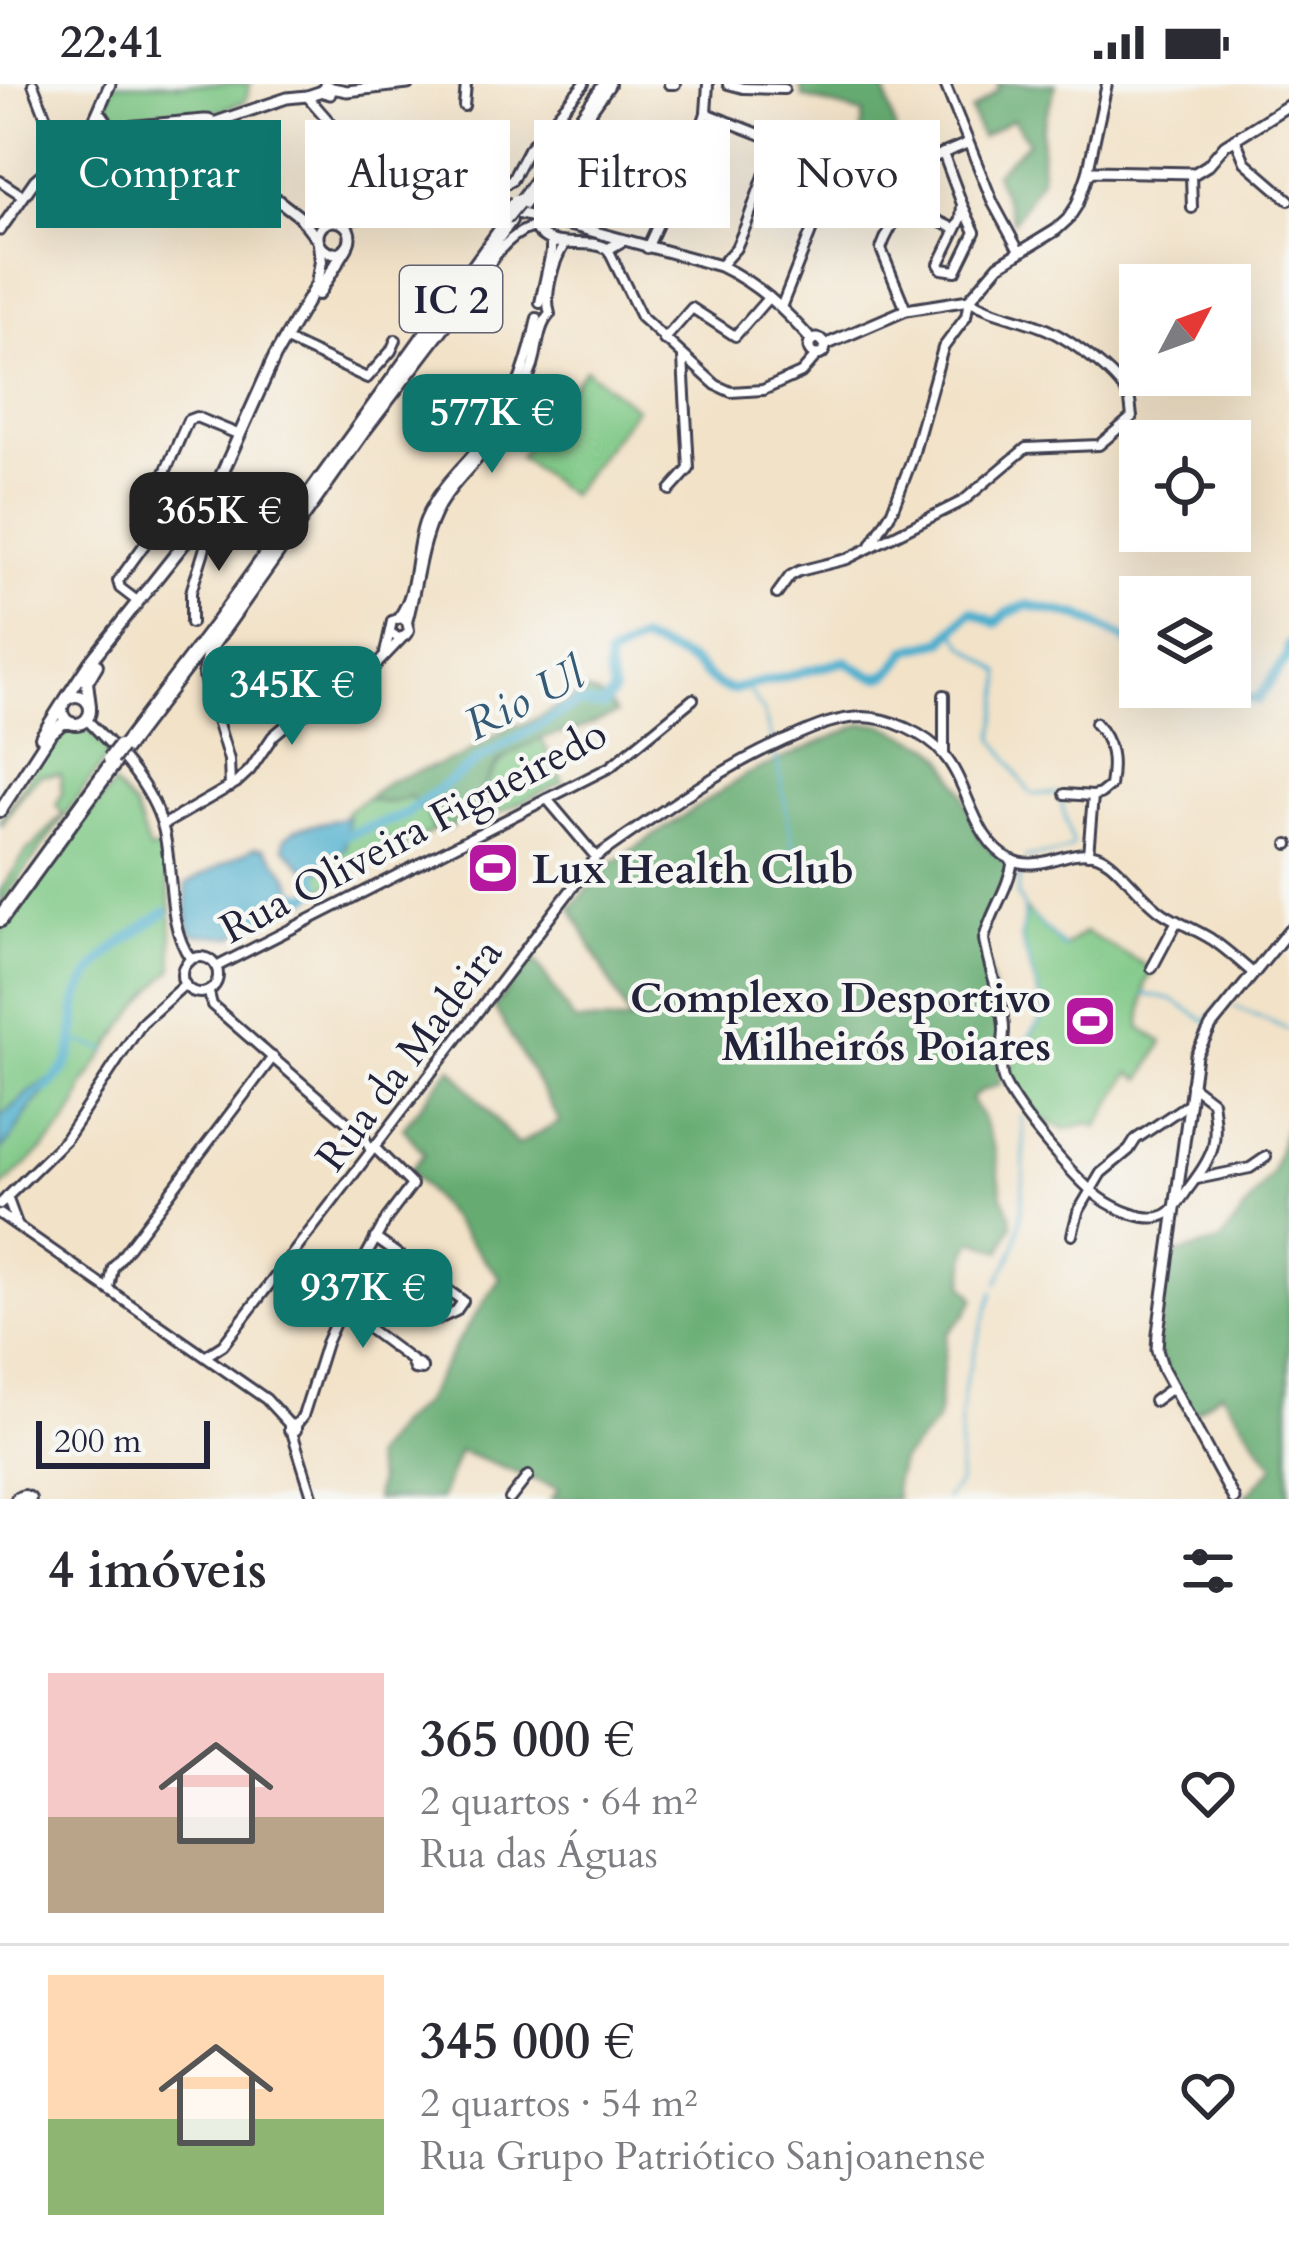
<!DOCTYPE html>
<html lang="pt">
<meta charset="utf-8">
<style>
:root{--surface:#fff;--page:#f2f2f3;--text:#2b2b33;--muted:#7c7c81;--line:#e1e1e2;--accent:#0f766e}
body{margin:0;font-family:Cardo,serif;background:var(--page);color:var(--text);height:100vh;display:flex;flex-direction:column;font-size:45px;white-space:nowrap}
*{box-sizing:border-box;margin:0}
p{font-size:39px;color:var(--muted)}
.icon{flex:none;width:66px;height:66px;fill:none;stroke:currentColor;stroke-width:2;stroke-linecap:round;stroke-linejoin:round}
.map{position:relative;height:1415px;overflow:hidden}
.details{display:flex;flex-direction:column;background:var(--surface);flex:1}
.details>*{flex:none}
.guide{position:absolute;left:36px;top:36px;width:1218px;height:108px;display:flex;gap:24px}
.needle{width:78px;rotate:49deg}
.tools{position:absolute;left:1119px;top:180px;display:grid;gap:24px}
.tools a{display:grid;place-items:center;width:132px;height:132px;border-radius:0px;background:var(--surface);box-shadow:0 12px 48px #0002;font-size:60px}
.scale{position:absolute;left:36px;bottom:30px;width:174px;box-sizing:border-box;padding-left:12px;border:6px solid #22223b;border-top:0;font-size:33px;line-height:42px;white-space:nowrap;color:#22223b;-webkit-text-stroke:9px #f6f6f2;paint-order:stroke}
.price{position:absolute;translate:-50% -102px;padding:0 27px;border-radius:24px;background:var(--accent);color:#fff;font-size:39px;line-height:78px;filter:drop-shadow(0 3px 6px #0008)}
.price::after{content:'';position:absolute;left:50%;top:72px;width:36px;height:27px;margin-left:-18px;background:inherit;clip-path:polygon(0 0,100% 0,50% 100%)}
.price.active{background:#222;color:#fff}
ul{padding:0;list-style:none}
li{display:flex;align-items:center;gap:36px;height:300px;padding:0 48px}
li+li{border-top:3px solid var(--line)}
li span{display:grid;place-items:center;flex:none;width:336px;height:240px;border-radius:0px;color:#555}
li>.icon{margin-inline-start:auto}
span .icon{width:144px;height:144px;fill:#fffc;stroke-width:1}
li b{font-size:51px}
h2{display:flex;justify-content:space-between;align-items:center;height:144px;padding:0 48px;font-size:51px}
.pill{padding:0 42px;border-radius:0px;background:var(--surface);box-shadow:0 12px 48px #0002;font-size:42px;line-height:108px}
.pill.active{background:var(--accent);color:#fff}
.status{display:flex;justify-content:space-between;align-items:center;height:84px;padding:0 60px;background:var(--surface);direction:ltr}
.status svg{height:33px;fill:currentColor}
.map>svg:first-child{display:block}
.green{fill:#7dc784;stroke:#507460;stroke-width:3}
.forest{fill:#66ac72;stroke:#446756;stroke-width:3}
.water{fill:#4eafcd;stroke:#386884;stroke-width:3}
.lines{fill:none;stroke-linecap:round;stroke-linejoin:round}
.stream{stroke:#4eafcd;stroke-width:3}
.river{stroke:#4eafcd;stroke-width:10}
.minor-casing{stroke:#413f50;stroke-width:14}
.tertiary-casing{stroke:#413f50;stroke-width:15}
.secondary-casing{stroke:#413f50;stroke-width:16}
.primary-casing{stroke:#413f50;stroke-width:18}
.trunk-casing{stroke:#413f50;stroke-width:20}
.minor{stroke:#fff;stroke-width:8}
.tertiary{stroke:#fff;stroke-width:9}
.secondary{stroke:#fff;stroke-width:10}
.primary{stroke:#fff;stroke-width:12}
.trunk{stroke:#fff;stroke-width:14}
.trunk-bridge-casing{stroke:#413f50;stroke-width:20;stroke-linecap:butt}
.trunk-bridge{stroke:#fff;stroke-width:14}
.labels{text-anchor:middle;stroke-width:9;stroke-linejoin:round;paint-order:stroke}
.shield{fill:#f6f6f2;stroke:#626272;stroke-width:3}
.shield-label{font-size:39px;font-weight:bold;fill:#22223b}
.street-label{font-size:42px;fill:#22223b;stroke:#f6f6f2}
.poi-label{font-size:42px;font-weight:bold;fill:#22223b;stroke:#f6f6f2;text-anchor:start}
.water-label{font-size:45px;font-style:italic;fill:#345a75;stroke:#f6f6f2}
</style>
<div class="status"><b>22:41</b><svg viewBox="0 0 49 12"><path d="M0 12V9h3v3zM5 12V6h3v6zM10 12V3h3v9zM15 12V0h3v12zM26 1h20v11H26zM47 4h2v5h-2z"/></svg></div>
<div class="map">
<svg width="1289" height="1415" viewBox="0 0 1289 1415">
<rect width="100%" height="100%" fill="#f6f6f2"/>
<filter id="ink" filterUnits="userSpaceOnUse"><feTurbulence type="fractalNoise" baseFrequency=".00833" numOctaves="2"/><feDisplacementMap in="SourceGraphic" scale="24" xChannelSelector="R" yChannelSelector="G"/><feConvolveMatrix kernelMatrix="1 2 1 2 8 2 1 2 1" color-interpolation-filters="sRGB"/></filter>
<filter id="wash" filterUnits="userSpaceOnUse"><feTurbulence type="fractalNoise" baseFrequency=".004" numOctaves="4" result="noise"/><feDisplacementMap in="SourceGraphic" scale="48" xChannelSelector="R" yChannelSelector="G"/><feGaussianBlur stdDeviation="2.7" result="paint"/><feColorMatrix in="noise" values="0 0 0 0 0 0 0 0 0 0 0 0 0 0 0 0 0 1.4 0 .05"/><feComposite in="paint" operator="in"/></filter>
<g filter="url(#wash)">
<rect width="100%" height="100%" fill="#f2e2c8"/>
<g class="green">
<path d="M114,0h136l-4,17 -37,14 -96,5 -7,-13z"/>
<path d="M585,285l51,39 -66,88 -51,-39z"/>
<path d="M66,643l23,3 21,23 -110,152v-14l29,-43 2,1 32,-35 -7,-9 6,-11 -2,-20 -20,1 -19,20 -19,30 -2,-4 60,-92z"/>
<path d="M541,654l22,44 -70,34c-12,-12 -15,-18 -6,-34 15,-27 27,-30 54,-44z"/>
<path d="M114,701l21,24 14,41 14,-3 8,61 2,61c-37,34 -63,77 -91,119 -5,38 -55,75 -82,101v-257l59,-83z"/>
<path d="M410,712l19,20 4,15 -23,14 -48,13 -40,34 -6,-18 29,-25 1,-37 21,-14c18,6 27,7 43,-2z"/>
<path d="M1025,825l39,38 21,-15 69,38 -8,12 -6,46 23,14 -21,37 -12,-6 -33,54 -8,-4 -24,6 -34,-14 -25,-39 38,-63 -23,-75z"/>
</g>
<g class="forest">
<path d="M800,0h83l21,77 -47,-8 7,-39 -61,-17z"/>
<path d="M998,0h58l-14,45 -1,49 -28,44 -18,-49 33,-31 -15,-23 -32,18 -10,-26 27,-21z"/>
<path d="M586,607c14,4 23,10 30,23l-42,17 -33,7 -43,23 -18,33 2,10 -33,25 -16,2 -4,-15 -19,-20c-16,8 -25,8 -43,2l22,-17 72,-24 50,-31 13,-1z"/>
<path d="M862,640h19l52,23 11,11 18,33 18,48 30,28 -30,72 20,81v64l-21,8 -8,8 11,16 14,37 6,42 8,18 2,12 -11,26 -27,-11 -7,12 -3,33 11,13 -10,17 -18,19 -10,88 -36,39 -6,22 1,16h-345l8,-10 -100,-38 -18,48h-66l3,-18 -6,-23 25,-33 26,-22 33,-59 44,-66 -90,-108 14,-16 -21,-26 48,-61 66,78 43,-23 -66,-115 40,-49 40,63 57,1 -60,-114 37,-42 139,-92z"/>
<path d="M1289,1030v385h-46l31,-32 -53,-75 -32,25 -32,-67 11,-93 53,-16 51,-67z"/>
</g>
<g class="water">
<path d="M348,733l-3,32 -30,25 -7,-2 -24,-25 1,-9 11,-9z"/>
<path d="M255,763l10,1c13,14 30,32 31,52l-18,13 -46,24 -39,-3 -5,-10 -2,-40z"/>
<path d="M49,996l5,2c-7,9 -15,15 -22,24 -13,15 -16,32 -32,44v-33l32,-27z"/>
</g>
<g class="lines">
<g class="stream">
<path d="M950,549l8,2 6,10 37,27c3,21 -6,45 -7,68 17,16 21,38 38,54h27l14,51c-12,12 -33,8 -48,13"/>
<path d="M746,602l17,25 10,34"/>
<path d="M776,672l19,99"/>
<path d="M1021,783l-4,28 8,14 -4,29 24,75 -18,27"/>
<path d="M1031,831l34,33"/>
<path d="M1144,910l28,6 34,21 17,-19"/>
<path d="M1234,922l55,24"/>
<path d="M75,957l33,9"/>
<path d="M997,1200c5,-12 13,-23 17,-35 9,-24 13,-107 7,-132"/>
<path d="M946,1415l13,-17 2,-68 5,-36 27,-86"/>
</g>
<g class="river">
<path d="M1180,603l33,3 44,10 30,-42 2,-14"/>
<path d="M334,755l69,-23 78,-58 97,-55 25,3 11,-14 -6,-21v-13l32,-18c16,7 33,13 49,21 17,9 21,25 43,29l114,-29c31,22 41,23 61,-11l36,-9 28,-30 25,12 11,-10 21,-8 51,11 45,22 16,14"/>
<path d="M284,806l24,7 10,-9 -5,-19 2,-7"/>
<path d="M45,1004c46,-34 18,-68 40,-105 18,-31 52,-51 80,-71"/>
</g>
</g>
</g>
<g filter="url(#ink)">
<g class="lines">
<g class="minor-casing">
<g id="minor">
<path d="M33,0l28,72"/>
<path d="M669,0h6"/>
<path d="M728,0l15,4 41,1"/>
<path d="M945,0l48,119 26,48"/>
<path d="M307,12l61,70c14,-1 21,-12 36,-15 17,-3 32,8 49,9l42,-26"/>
<path d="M464,22l2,-22"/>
<path d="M706,29l119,47 6,6v15l-49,124"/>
<path d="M904,51l18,32"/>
<path d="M1235,54l10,24 44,38"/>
<path d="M943,69l19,51 -1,15 -22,45 3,5 14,2 19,-39 -13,-28"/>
<path d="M1191,90l1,34"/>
<path d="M1087,91l20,-91"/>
<path d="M0,97l23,15"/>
<path d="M464,117l13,-11 22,-2 13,-8 16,-31 56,-65"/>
<path d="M903,120l52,25"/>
<path d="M647,164l49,-106 10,-29 2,-29"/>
<path d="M608,165l33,68 75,68 15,7 32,-2 38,-17 15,-17"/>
<path d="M720,182l16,-18 10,-23 25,-68 -2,-19"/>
<path d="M540,219l11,-51v-10"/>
<path d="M906,226l-25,-61 4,-10 40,-78 43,-18"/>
<path d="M284,255l83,39 24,-27 5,-11"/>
<path d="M664,256l28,-32 43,28 34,-39"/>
<path d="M670,406l19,-21 -6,-111"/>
<path d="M777,510l13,-18 9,-5 48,-12 116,-58 63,-53 73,-3 33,-28c-1,-5 -1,-15 -3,-19 -11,-25 -64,-62 -88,-71 -25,-10 -49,-13 -72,-27l-3,17 -23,31 -31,111 -20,52 -21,34"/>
<path d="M137,517l-17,-13 -2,-7 37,-51 -7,-19 40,-91 8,-3 44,18"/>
<path d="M398,534c21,-26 15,-68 27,-98 15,-36 45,-59 68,-89 24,-33 36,-74 44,-113"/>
<path d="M407,538c11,-39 13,-82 33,-117 21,-35 57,-59 74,-96 7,-14 14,-29 19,-43 5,-17 5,-40 17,-52 -6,-18 3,-52 14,-69"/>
<path d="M191,539v-31l17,-54 -1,-9"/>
<path d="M385,569l7,-32 9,-3 6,4 2,9 -4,5 -7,2 -7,-5"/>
<path d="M86,635c30,30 66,67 77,109 11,40 3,96 27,130"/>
<path d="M944,670v-59"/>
<path d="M230,703l-1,-27 -26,-86 3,-17 159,-225 109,-143c14,-24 31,-54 59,-62"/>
<path d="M1065,710l28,2"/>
<path d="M547,715l49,58"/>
<path d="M163,741l73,-42 14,-13 23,-34 19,-16 63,-33 47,-49"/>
<path d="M1288,760h1"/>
<path d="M1088,770l5,-58 7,-2 10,-8c4,-25 3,-44 -15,-63"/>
<path d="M1013,776c-4,29 -22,51 -29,79 4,30 19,60 20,90 0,17 -7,39 1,55 13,28 69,94 94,113 15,11 49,28 68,17 10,-6 17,-20 24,-29 25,-33 27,-43 21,-84l-21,-16"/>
<circle cx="200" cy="891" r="18"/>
<path d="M216,883l394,-200 83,-68"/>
<path d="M1152,884l25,-47"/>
<path d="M209,909l3,12 152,132 7,14"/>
<path d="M1197,1095l53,-11 16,-11"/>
<path d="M7,1113l10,27"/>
<path d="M0,1120l65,-64 77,-117 43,-39"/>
<path d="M0,1130l266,185 23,25"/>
<path d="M1072,1151l6,-23 23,-39 28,-23 7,-11 52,-35"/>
<path d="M361,1181l75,55 20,-9 7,-10 -88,-63"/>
<path d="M109,1204l4,-20 160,-211"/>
<path d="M341,1224l70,52 3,9 8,1v-3l-11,-7"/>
<path d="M206,1272l17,-11 373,-488c61,-42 119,-86 187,-116 26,-11 49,-23 79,-24 27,0 64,17 81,37 27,30 29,87 69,106 28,12 54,-11 81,-6 15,3 26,17 36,27 11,11 21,23 34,32 15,10 32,16 48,26 15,10 29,23 43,35"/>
<path d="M1154,1317l19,-14"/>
<path d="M296,1341v5h-7v-6l7,1 7,-9 23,-73 35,-78 26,-47 25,-33 -38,-38"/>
<path d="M292,1348l21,67"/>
<path d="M510,1415l18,-23"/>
</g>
</g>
<g class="tertiary-casing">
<g id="tertiary">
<path d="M332,4l-7,-3 -2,7 7,2 2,-6 15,3 61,-7"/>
<path d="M96,32l14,-32"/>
<circle cx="207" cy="44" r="8"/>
<path d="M213,39l74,-25 20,-2 15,-5"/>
<path d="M102,45l102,-9"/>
<path d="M214,46l34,47 52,40 17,22"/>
<path d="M88,48l8,-16 6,-1 4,6 -1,5 -6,3 -7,-7"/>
<path d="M204,51l30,27"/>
<path d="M543,135l-6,5v7c21,22 46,5 71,18l14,-8"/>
<circle cx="334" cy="153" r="16"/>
<path d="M338,138l103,-22 23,1 113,26 143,39c38,18 65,44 92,75"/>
<path d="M0,146l35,-50 53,-47 9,-5"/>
<circle cx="817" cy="263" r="8"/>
<path d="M825,261l81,-35 63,-10 30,-35 57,-35 12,-11 9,-14 10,-29 6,-5 102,2 13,-8 17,-20 64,-40"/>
<path d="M1234,1415l-71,-130 -6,-19 1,-17 38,-278 15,-29 78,-96"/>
</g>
</g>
<g class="secondary-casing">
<g id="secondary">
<path d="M318,210l29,-47"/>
<path d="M198,443l77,-171 42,-72 4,-23 -2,-17"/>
<circle cx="76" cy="626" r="14"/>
<path d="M65,616l25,-38 108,-136"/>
<path d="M90,622l-3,-24 10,-17"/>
<path d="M41,653l21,-33"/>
<path d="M0,727l50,-77 13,-11h8"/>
</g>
</g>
<g class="primary-casing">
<path id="primary" d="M18,1415l6,-2 5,2"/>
</g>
<g class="trunk-casing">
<g id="trunk">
<path d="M521,120l86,-120"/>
<path d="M122,666l97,-128 290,-402"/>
<path d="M0,835l114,-157"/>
</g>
</g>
<use href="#minor" class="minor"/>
<use href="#tertiary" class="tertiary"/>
<use href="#secondary" class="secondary"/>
<use href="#primary" class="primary"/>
<use href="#trunk" class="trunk"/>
<g class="trunk-bridge-casing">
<g id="trunk-bridge">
<path d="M504,134l13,-16"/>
<path d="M111,675l9,-12"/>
</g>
</g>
<use href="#trunk-bridge" class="trunk-bridge"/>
</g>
</g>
<defs>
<g id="stadium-square" transform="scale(2.7)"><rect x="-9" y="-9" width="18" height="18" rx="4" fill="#b5179e" stroke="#f6f6f2"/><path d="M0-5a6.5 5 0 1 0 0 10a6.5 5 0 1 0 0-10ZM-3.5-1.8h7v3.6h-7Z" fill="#fff"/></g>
</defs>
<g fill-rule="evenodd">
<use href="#stadium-square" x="493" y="784"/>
<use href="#stadium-square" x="1090" y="937"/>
</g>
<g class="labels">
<rect class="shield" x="400" y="182" width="102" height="66" rx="9"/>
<g class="shield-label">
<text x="451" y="229">IC 2</text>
</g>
<g class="street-label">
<text transform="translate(413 746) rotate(-28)" y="15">Rua Oliveira Figueiredo</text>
<text transform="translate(408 970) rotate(-53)" y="15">Rua da Madeira</text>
</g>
<g class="poi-label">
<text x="532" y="799">Lux Health Club</text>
<text x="1051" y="928" text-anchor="end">Complexo Desportivo<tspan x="1051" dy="48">Milheirós Poiares</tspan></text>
</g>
<g class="water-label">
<text transform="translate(524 614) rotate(-27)" y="16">Rio Ul</text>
</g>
</g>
</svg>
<div class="tools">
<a><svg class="needle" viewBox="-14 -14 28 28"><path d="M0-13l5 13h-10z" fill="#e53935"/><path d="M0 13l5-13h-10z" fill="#7c7c81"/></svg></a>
<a><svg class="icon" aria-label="locate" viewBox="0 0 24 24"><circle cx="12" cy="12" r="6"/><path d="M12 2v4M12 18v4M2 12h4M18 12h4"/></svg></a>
<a><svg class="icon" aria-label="layers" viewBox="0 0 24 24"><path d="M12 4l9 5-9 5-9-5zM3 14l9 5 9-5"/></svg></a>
</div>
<div class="scale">200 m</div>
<b class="price" style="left:492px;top:392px">577K €</b>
<b class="price active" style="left:219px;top:490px">365K €</b>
<b class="price" style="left:292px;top:664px">345K €</b>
<b class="price" style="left:363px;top:1267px">937K €</b>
<div class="guide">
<a class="pill active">Comprar</a>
<a class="pill">Alugar</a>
<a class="pill">Filtros</a>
<a class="pill">Novo</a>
</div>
</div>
<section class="details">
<h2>4 imóveis<svg class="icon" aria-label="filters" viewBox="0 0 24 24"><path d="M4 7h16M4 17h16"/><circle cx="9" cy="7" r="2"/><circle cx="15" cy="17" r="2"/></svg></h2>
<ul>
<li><span style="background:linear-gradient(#f6c9c9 60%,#b9a48a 0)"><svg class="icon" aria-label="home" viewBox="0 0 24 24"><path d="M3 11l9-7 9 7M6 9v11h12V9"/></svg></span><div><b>365 000 €</b><p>2 quartos · 64 m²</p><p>Rua das Águas</p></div><svg class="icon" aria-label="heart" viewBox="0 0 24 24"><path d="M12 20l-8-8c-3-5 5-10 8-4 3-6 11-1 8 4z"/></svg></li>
<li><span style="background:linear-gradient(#ffd9b3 60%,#8fb573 0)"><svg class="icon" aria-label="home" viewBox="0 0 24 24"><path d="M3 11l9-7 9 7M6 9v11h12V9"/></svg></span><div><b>345 000 €</b><p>2 quartos · 54 m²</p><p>Rua Grupo Patriótico Sanjoanense</p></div><svg class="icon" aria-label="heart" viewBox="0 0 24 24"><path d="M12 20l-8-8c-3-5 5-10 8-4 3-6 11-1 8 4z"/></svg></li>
</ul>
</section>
